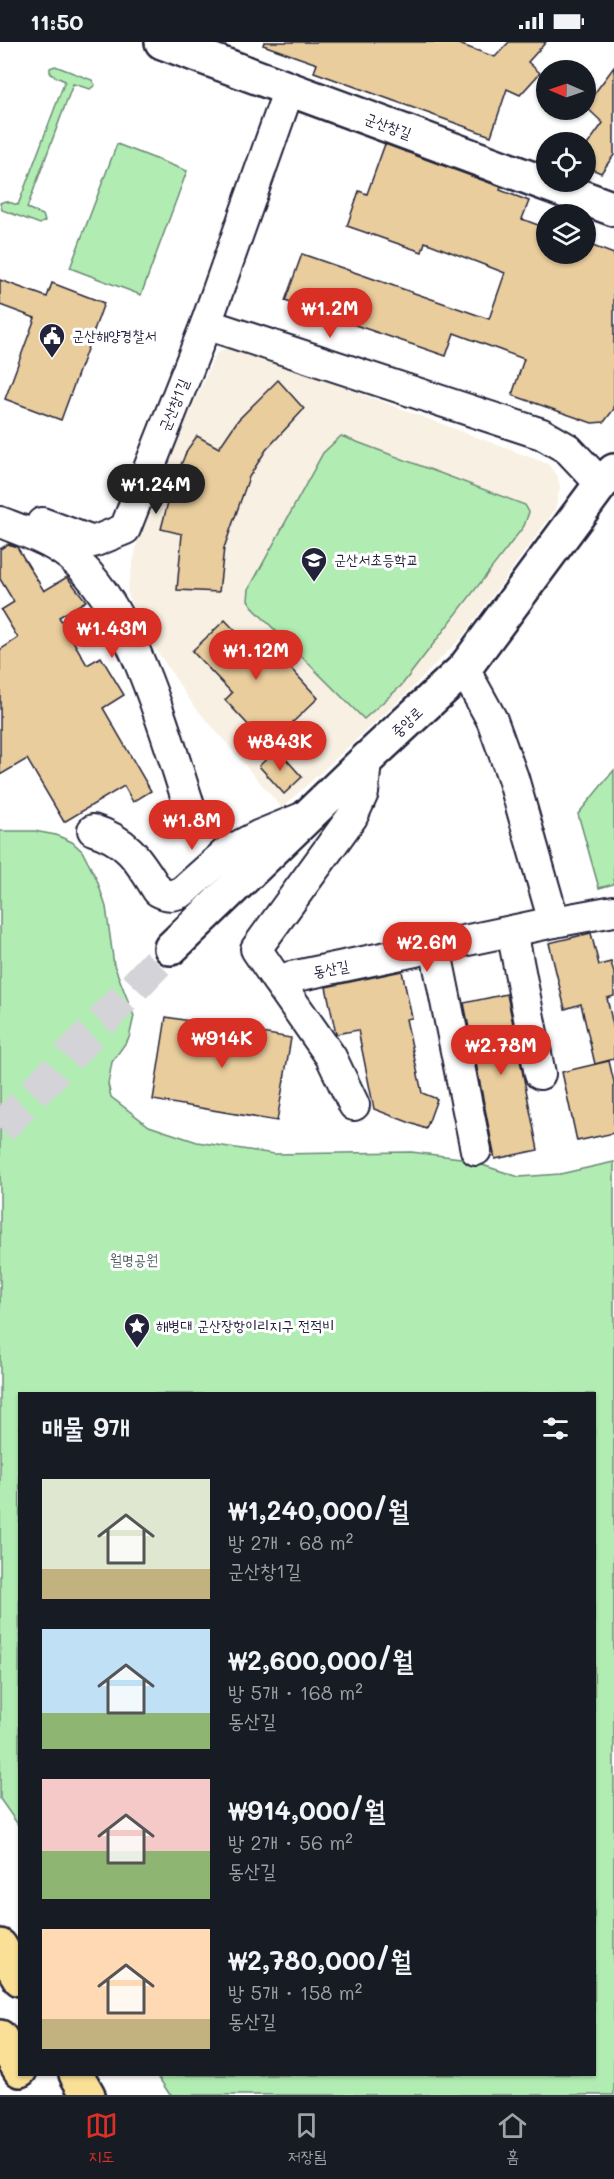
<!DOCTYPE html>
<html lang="ko">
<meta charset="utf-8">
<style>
:root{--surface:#171b24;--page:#242831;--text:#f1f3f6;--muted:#9ea1a6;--line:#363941;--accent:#d93025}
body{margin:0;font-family:Mali,"Poor Story",sans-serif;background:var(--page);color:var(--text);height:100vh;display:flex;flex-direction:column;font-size:22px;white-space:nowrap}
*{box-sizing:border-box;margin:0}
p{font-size:20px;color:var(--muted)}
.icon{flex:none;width:33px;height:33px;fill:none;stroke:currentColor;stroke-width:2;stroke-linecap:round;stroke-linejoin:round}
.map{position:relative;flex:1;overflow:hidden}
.side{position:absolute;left:18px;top:1350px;width:578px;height:684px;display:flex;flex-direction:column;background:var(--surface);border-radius:0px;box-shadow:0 2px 4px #0004}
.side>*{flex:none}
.needle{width:39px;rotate:272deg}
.fabs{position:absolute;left:536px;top:18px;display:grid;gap:12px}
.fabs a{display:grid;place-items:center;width:60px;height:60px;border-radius:50%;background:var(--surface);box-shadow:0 2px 4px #0004;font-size:30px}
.price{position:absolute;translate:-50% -51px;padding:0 14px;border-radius:21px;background:var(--accent);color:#fff;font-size:20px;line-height:39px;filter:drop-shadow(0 2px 3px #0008)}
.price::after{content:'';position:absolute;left:50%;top:36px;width:18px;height:14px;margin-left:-9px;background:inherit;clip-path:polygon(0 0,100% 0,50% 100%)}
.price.active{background:#222;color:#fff}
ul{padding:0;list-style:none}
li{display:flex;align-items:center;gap:18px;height:150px;padding:0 24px}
li span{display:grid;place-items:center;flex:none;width:168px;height:120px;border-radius:0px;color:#555}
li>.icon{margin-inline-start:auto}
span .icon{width:72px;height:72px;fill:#fffc;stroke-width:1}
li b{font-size:26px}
h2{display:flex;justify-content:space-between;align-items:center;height:72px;padding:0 24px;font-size:26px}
.status{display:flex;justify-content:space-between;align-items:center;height:42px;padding:0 30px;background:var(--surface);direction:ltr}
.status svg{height:16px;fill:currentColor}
.dock{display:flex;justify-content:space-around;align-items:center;height:84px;border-top:2px solid var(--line);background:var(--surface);font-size:16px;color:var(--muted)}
.dock a{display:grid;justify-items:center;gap:3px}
.dock .active{color:var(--accent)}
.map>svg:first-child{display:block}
.built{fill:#f8f0e2}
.green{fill:#b1edb2;stroke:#6a8876;stroke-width:1.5}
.building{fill:#e9cd9d;stroke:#22223b;stroke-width:1.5}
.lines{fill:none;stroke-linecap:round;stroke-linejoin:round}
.secondary-tunnel{stroke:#d3d3d8;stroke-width:33;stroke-dasharray:33 16;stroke-linecap:butt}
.street-casing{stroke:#22223b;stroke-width:34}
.secondary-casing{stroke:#22223b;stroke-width:38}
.primary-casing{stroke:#22223b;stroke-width:38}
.highway-casing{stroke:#22223b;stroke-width:38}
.street{stroke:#fff;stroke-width:30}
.secondary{stroke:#fff;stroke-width:33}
.primary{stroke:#fadf96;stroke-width:33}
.highway{stroke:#fadf96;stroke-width:33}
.labels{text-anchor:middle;stroke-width:6;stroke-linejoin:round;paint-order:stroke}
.street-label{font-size:15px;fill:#22223b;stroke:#fff}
.poi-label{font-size:15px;fill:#22223b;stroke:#fff;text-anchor:start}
.park-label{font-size:15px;fill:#4d5f5f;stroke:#fff}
</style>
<div class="status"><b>11:50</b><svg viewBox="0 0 49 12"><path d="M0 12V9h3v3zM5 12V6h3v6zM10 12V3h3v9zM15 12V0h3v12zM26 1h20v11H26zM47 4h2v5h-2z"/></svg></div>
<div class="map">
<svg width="614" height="2053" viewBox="0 0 614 2053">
<rect width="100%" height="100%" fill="#fff"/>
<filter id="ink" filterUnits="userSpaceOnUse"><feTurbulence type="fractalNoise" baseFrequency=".0167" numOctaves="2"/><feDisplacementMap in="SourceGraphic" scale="12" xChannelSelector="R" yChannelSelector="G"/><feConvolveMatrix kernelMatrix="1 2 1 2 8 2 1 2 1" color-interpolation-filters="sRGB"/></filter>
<g filter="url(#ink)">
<path class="built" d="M228,305l12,1 308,116 9,11 3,12 -5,23 -93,127 -56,57 -124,114 -91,-106 -40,-60 -20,-38 -4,-14 15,-68 70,-160 4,-8z"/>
<g class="green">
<path d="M55,24l37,14 3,5 -5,4 -17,-5 -46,124 16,7 2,6 -5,3 -38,-14 -2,-7 5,-2 13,4 47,-124 -15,-7v-6z"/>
<path d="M117,102l70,27 -46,124 -71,-27z"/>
<path d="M341,394l184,69 4,7 -5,14 -123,160 -37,33 -109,-109 -7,-10 1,-11 74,-136z"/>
<path d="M614,728v114l-15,4 -21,-74z"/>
<path d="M0,789h34l22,4 16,7 10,9 15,29 9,27 8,58 20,51 -5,22 -17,24 -4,22 3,13 38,29 48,16 77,12 137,-2 50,6 58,19 41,-3 54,-12v933h-444l-13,-20 437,-1v-680h-574l-1,432 -19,-27z"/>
</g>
<g class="building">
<path d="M264,0h189l42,15 14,-15h37l-18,20 12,11 -20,22 -13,-6 -16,47 -177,-64 3,-8 -54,-19z"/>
<path d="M614,25v88l-13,18 -16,-7v-18l18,-25 -18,-17z"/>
<path d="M385,102l116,43 -1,3 29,11 -7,18 24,9v26h39v-11l29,11v155l-10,13 -12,1 -80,-28 12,-36 -70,-26 -8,23 -161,-55 17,-47 187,65 16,-46 -80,-31 -3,10 -75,-26 12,-35 8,3z"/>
<path d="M0,238l47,17 5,-14 52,20 -43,117 -56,-21 30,-81 -35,-13z"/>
<path d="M278,338l26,29 -38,41 -17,27 -25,71 -5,44 -42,-2 5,-56 -21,-5 11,-42 15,-37 10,-14 22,12 19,-28z"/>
<path d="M8,502l9,3 27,44 23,-14 19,24 -27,16 28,48 14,-8 23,38 -21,13 48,83 -18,11 -9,-16 -60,36 -37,-63 -27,16v-125l18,-12 -17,-28 13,-8 -14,-23v-30z"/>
<path d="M225,578l23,24 11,-10 59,64 -50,48 -43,-46 7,-7 -40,-42z"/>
<path d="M277,707l25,28 -18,17 -25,-28z"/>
<path d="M591,891l8,32 12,-3 3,11v23l-7,2 7,32v29l-19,5 -14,-60 -16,5 -16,-66z"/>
<path d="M402,929l10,47 -6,1 16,74 15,6 -11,30 -52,-20 -16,-79 -22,4 -10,-47z"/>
<path d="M507,952l31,156 -43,9 -31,-156z"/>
<path d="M166,975l125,21 -14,83 -124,-21z"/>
<path d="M609,1019l5,21v51l-37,8 -15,-69z"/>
</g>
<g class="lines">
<path class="secondary-tunnel" d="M0,1087l171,-181"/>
<g class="street-casing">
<g id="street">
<path d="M289,47l-83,235 336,110 26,15 33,35"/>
<path d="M0,480c23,9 50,18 70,34 64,52 96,182 122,258"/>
<path d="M42,481l51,19 32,-13 81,-205"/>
<path d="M366,718l-3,33 -11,24 -96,132 21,31 277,-58 -41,-144 -21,-58 -28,-51"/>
<path d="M93,788c36,11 46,31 65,61 9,5 14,5 24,1l45,-40 31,-16 49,-20"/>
<path d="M554,880l60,-11"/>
<path d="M512,889l28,143"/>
<path d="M435,905l41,203"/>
<path d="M277,938l54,77 23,48"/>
</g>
</g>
<g class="secondary-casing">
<g id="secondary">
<path d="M162,0l452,167"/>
<path d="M171,906l195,-188 98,-91 137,-185 13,-13"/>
</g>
</g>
<g class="primary-casing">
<g id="primary">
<path d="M0,1904l20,33"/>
<path d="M76,2032l12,21"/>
</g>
</g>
<g class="highway-casing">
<path id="highway" d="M0,1995l20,33"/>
</g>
<use href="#street" class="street"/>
<use href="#secondary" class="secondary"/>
<use href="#primary" class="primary"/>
<use href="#highway" class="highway"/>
</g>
</g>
<defs>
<g id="civic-pin" transform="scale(1.35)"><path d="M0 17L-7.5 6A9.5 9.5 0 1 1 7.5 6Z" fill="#22223b" stroke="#fff"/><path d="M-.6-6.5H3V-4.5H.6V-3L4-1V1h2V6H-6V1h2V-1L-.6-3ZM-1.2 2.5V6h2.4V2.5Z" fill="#fff"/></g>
<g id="school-pin" transform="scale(1.35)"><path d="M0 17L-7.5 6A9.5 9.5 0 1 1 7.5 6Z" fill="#22223b" stroke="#fff"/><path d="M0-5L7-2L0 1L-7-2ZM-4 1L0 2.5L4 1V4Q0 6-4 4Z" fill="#fff"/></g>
<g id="sight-pin" transform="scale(1.35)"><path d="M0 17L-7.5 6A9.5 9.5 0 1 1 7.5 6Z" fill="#22223b" stroke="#fff"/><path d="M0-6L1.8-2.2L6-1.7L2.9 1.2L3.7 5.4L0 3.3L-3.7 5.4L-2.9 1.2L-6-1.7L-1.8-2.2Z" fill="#fff"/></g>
</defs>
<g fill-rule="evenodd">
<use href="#civic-pin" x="52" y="294"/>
<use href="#school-pin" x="314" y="518"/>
<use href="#sight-pin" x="137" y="1284"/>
</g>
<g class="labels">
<g class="street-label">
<text transform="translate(388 84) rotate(20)" y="5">군산창길</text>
<text transform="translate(174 363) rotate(-68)" y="5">군산창1길</text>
<text transform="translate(407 680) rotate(-43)" y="5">중앙로</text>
<text transform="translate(331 927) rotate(-11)" y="5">동산길</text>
</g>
<g class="poi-label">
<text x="72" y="299">군산해양경찰서</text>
<text x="334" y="523">군산서초등학교</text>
<text x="156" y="1289">해병대 군산장항이리지구 전적비</text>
</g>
<g class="park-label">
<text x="134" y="1223">월명공원</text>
</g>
</g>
</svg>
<div class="fabs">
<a><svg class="needle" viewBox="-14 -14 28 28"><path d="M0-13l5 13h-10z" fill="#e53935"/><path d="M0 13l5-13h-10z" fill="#9ea1a6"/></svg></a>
<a><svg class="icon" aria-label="locate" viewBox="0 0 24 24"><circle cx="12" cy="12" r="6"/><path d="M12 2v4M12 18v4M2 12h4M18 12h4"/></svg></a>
<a><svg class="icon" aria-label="layers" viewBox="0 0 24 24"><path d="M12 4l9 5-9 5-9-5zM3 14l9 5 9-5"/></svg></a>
</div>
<b class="price" style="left:330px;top:297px">₩1.2M</b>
<b class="price active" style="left:156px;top:473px">₩1.24M</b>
<b class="price" style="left:112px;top:617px">₩1.43M</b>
<b class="price" style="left:256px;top:639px">₩1.12M</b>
<b class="price" style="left:280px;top:730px">₩843K</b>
<b class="price" style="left:192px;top:809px">₩1.8M</b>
<b class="price" style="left:427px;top:931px">₩2.6M</b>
<b class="price" style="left:222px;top:1027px">₩914K</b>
<b class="price" style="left:501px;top:1034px">₩2.78M</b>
<section class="side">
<h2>매물 9개<svg class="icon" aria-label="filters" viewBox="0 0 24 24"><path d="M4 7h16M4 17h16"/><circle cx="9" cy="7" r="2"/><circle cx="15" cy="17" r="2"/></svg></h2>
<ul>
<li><span style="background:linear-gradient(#dfe7d0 75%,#c2b280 0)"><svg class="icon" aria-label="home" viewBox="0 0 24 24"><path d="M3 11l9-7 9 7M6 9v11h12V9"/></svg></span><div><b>₩1,240,000/월</b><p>방 2개 · 68 m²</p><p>군산창1길</p></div></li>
<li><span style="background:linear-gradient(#bfe0f5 70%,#8fb573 0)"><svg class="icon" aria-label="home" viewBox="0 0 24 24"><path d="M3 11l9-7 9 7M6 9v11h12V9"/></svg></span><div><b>₩2,600,000/월</b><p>방 5개 · 168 m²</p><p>동산길</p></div></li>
<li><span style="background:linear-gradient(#f6c9c9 60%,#8fb573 0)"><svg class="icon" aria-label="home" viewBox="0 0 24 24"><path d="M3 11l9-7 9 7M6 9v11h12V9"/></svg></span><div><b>₩914,000/월</b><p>방 2개 · 56 m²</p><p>동산길</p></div></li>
<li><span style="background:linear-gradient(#ffd9b3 75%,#c2b280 0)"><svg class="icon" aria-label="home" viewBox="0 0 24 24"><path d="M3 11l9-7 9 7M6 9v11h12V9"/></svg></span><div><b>₩2,780,000/월</b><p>방 5개 · 158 m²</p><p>동산길</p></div></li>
</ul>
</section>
</div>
<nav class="dock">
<a class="active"><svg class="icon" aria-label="map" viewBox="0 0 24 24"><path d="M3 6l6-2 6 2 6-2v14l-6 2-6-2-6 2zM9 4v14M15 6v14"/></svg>지도</a>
<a><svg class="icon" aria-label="saved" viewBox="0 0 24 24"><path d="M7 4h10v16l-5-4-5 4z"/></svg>저장됨</a>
<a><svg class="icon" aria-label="home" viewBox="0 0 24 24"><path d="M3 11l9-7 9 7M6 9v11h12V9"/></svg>홈</a>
</nav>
